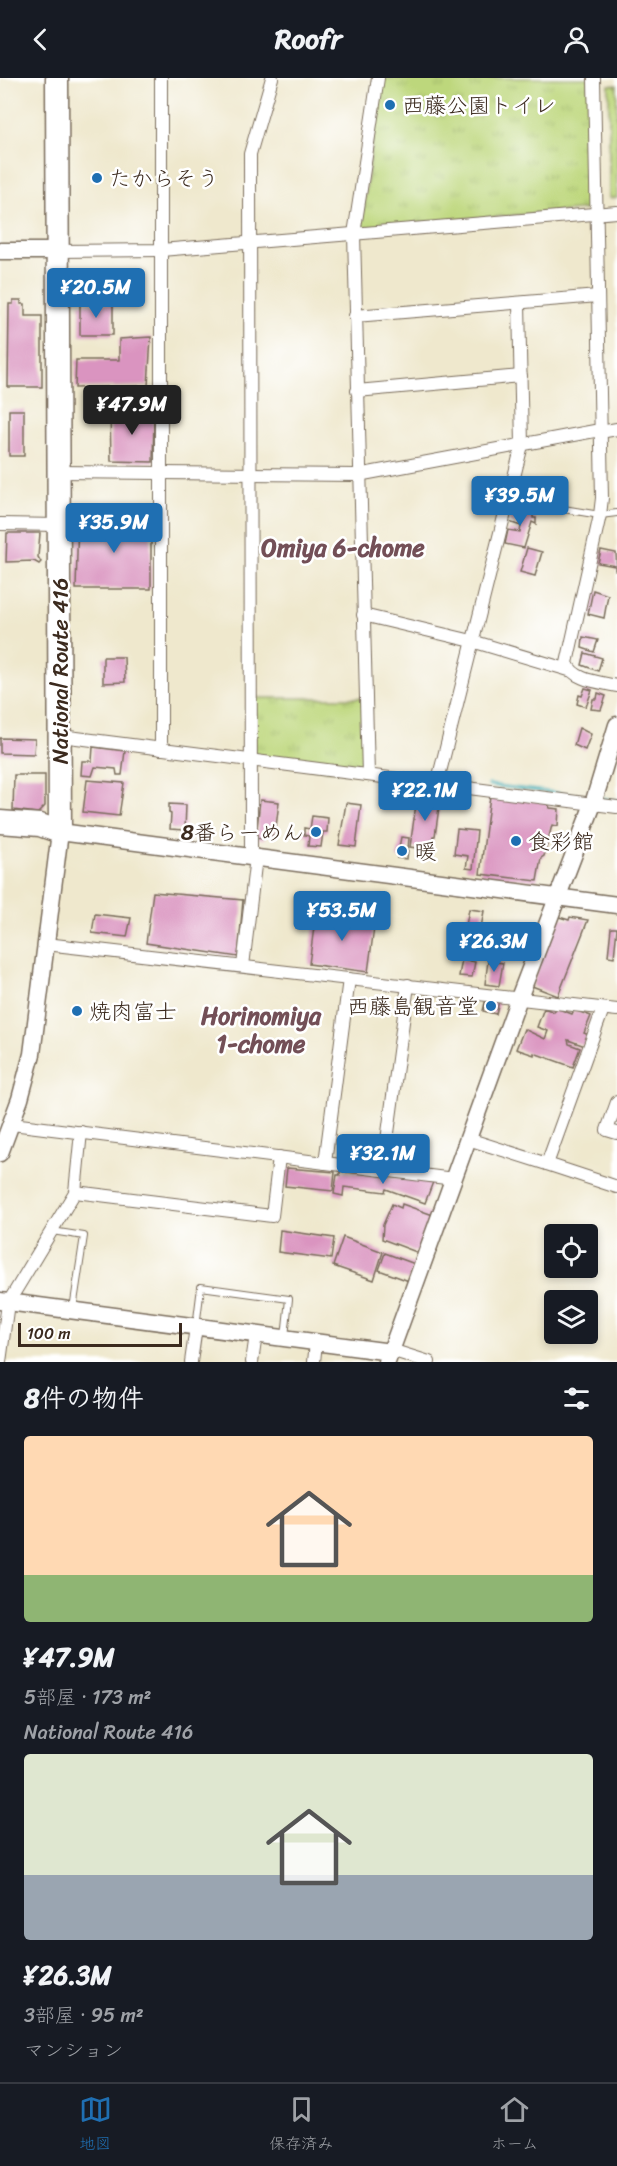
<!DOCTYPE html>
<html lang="ja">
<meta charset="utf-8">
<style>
:root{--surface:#171b24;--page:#242831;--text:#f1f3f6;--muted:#9ea1a6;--line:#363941;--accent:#1f6fb2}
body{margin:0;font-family:Sriracha,"Klee One",sans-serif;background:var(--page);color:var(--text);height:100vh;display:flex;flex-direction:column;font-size:22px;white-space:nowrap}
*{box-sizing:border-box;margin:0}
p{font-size:20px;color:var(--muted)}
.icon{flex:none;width:33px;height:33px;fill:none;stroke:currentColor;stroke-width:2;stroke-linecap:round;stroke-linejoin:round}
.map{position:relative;height:1284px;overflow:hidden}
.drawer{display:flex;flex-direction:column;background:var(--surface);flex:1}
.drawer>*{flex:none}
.tools{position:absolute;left:544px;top:1146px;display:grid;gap:12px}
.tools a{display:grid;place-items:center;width:54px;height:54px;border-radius:6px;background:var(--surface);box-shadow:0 3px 9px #0003;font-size:30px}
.scale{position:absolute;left:18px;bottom:15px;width:164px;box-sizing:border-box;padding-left:6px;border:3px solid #3b2a1e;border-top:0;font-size:16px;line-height:21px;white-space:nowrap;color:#3b2a1e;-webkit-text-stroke:4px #fff;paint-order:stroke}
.price{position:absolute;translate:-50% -51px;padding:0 14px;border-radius:6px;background:var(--accent);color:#fff;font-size:20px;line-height:39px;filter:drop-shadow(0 2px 3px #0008)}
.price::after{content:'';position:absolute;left:50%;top:36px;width:18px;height:14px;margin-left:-9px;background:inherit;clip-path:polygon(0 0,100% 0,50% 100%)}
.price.current{background:#222;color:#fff}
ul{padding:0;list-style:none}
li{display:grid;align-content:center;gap:12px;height:318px;padding:0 24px}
li span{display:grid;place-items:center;height:186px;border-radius:6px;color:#555}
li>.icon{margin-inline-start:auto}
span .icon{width:108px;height:108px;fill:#fffc;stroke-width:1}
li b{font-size:26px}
h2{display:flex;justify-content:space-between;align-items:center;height:72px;padding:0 24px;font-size:26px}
header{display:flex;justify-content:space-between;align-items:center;height:78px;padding:0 24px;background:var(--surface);font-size:27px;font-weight:700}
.menu{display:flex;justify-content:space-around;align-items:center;height:84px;border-top:2px solid var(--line);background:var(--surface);font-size:16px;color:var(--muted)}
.menu a{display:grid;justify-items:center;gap:3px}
.menu .current{color:var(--accent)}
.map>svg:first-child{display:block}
.park{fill:url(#park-tufts);stroke:#7c804d;stroke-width:1.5}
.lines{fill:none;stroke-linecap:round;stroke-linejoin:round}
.stream{stroke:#3cadb6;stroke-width:3}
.building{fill:#da94c0}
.lane-casing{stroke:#7a6c5b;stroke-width:8}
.street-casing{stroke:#7a6c5b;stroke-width:14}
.secondary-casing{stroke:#7a6c5b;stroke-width:19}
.highway-casing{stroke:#7a6c5b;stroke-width:25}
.lane{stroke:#fff;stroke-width:6}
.street{stroke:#fff;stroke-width:12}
.secondary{stroke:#fff;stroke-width:16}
.highway{stroke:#fff;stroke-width:22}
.poi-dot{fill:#1f6fb2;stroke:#fff;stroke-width:2}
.labels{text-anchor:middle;stroke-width:5;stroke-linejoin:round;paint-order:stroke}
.poi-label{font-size:22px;fill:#3b2a1e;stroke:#fff;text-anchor:start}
.street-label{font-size:22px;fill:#3b2a1e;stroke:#fff}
.neighbourhood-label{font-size:24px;font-weight:bold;fill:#734f57;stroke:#fff}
</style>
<header><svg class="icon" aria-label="back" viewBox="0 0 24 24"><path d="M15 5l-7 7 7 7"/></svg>Roofr<svg class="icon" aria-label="person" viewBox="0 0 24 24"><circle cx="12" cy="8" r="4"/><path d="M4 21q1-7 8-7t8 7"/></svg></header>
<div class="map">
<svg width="617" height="1284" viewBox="0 0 617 1284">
<defs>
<pattern id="park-tufts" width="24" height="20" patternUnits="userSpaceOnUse" patternTransform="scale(1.5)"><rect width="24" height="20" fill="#bdd77c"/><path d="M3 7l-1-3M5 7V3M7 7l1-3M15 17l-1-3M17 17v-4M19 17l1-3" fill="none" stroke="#a3b96b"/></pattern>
</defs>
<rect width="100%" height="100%" fill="#fff"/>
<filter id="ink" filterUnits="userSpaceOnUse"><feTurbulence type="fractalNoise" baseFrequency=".0167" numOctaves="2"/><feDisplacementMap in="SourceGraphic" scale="12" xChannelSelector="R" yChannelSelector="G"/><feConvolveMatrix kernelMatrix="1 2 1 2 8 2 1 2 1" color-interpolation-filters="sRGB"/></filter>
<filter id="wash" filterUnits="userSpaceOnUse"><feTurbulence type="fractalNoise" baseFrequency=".008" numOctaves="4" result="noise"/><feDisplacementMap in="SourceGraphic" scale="24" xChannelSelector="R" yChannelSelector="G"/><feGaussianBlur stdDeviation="1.35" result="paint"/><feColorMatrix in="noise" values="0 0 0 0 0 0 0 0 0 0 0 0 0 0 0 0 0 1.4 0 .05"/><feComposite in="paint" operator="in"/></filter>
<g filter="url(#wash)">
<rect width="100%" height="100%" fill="#efe8cd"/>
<g class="park">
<path d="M381,0h208l2,131 -230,19z"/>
<rect x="609" y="7" width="8" height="113"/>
<path d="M251,620h114l3,77 -117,-15z"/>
</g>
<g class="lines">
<g class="stream">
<path d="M489,707l101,12"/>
<path d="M599,720l18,3"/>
</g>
</g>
<g id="blocks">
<g class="building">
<path d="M13,222h8v4h4v12h17v71h-34l1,-83h4z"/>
<path d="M80,225l33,1v31h-33z"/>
<path d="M151,259l-3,49 -73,2 1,-28h43v-21z"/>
<rect x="9" y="332" width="15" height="46"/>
<path d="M110,333l44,1 -1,50 -42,-1z"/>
<path d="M511,430l22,4v6h3v6l-4,-2 -8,26 -19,-4 3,-14 12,2 1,-6 -12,-4z"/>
<path d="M78,440h73v71h-75z"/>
<path d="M7,455h33l-2,24 3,5 -2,2 -5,-3 -28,1z"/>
<path d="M527,470l15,4 -7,24 -15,-4z"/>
<path d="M601,472l15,3 1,17h-2v-4l-17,-3z"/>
<path d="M593,512l15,5 -4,23 -16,-4z"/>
<path d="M583,559l15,3 -4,12 -12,-4z"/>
<path d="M585,575l17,5 -4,13 -16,-6z"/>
<path d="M103,579h21l1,25 -22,1z"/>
<path d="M585,610l7,2 -6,17 -9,-3 2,-9 3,1z"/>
<path d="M598,615l8,3 -5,14 -10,-1 2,-10h4z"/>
<path d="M579,650l12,6 -6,16 -11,-5z"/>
<path d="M0,660l35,1 -1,15 -34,-1z"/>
<path d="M93,669l32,4 -3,24h-5l-1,-6 -21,-2 -3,9 -11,-1 1,-14h10z"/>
<path d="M14,697h31v31l-7,7 -25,-3z"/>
<path d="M87,702l37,3 -5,33 -36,-4z"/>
<path d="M422,716l17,2 1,4 -5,36h-2l-2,14 -21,-3 7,-50h5z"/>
<path d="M490,718l57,6 3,6 9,1 -1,17 -6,-1 -8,31 -3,2 -4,23 -57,-7z"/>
<path d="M260,722l19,2 -4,33h-10l-1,4 -8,-1z"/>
<path d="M346,725l15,2 -5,42 -17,-2z"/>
<path d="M169,726l17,1 -1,25 -15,-1 1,-15 -2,-1z"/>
<path d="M312,738l16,2 -1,14h-4l-2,15 -13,-1 1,-10 -5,-1v-7l6,1z"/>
<path d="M457,751l20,2 -4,38 -7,-1 2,-12 -14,-2z"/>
<path d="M401,759l8,1 -2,21 -10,-1z"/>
<path d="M153,814l90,8 -5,57 -92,-14z"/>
<path d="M469,831l15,2 -5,28 -15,-3z"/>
<path d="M323,835l52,7 -7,52 -59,-8 6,-44 6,1z"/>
<path d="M95,836l36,4 -4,19 -35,-4z"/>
<path d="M556,838l13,4 1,-3 18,3 -30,76 -26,-10z"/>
<path d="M611,850h6l-3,29 -6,-1z"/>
<path d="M462,881l13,3 -3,15 -13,-1z"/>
<path d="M488,883l15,2 -4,23 -14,-2z"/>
<path d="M486,920l13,3 -3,13 -13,-3z"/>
<path d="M544,930l10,4 2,-4 16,6 2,-4 17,6 -7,17 5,2 -4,11 -17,-6 1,4 11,4 -7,19 -39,-14v2l-18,-6 8,-20 21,10 3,-8 -11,-4z"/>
<path d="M287,1090l48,4 -2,19 -48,-5z"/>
<path d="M340,1093l93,11 -8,21 -39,-14 -1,3 -41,-5 -1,9 -9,-2 3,-19h3z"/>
<path d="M392,1126l9,4 1,-4 31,11 -14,38 -37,-14 1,-14z"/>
<path d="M280,1152l54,8 -3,21 -53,-7z"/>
<path d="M343,1159l40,15 -9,28 -41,-14z"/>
<path d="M385,1175l30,11 -6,17 -30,-11z"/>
</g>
</g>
</g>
<g filter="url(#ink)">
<use href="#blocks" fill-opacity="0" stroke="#7a6c5b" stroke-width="1.5"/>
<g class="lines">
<g class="lane-casing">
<g id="lane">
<path d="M508,422l92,15 17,-2"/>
<path d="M52,1153l32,5 -11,73"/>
<path d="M196,1249l5,-40 88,12 -4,38"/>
</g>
</g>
<g class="street-casing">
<g id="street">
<path d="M594,0l8,420 -2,17 -33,148c6,18 34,19 50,23"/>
<path d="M58,173l103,-1 456,-38"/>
<path d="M355,238l243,-20"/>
<path d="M357,313l164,-15"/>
<path d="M600,354l17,-3"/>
<path d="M59,394l299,3 242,-45"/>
<path d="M0,446l59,1"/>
<path d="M363,537l109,26 97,29"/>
<path d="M61,658l556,71"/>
<path d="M161,671v-671"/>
<path d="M368,697l-14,-541 24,-156"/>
<path d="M437,706l85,-339 -3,-142"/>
<path d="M251,778l-1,-702 22,-76"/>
<path d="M46,866l571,66"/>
<path d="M243,888l13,-109"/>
<path d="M603,931l-56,155 70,23"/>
<path d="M617,1024l-10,28 10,3"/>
<path d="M12,1046l442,55"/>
<path d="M468,1061l79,25"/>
<path d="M325,1085l24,-184"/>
<path d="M383,1092l25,-185"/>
<path d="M75,1114l197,24 7,-59"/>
<path d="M391,1272l38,12"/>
<path d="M0,1284l8,-59 67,-111 6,-60"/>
<path d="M191,1284l5,-35"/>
<path d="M252,1284l4,-27"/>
<path d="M314,1284l2,-20"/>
</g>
</g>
<g class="secondary-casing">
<g id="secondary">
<path d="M0,173h58"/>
<path d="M0,1075l20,-54 12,-45 28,-222 557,73"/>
<path d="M0,1223l391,51"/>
<path d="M387,1284l132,-364 74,-194 24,-79"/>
</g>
</g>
<g class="highway-casing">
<g id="highway">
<path d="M57,0l3,754"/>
<path d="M0,744l40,3 20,7"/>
</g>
</g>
<use href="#lane" class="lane"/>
<use href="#street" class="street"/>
<use href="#secondary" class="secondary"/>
<use href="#highway" class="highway"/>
</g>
</g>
<g class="poi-dot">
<circle cx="390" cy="27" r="6"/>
<circle cx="97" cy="100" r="6"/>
<circle cx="316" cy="754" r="6"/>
<circle cx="516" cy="763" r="6"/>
<circle cx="402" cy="773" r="6"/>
<circle cx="491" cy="928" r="6"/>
<circle cx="77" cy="933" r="6"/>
</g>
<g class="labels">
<g class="poi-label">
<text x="402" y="35">西藤公園トイレ</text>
<text x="109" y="108">たからそう</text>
<text x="304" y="762" text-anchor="end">8番らーめん</text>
<text x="528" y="771">食彩館</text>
<text x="414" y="781">暖</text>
<text x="479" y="936" text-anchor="end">西藤島観音堂</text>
<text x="89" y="941">焼肉富士</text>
</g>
<g class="street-label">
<text transform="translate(60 593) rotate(-90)" y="8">National Route 416</text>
</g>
<g class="neighbourhood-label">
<text x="343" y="478">Omiya 6-chome</text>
<text x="261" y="946">Horinomiya<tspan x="261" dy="28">1-chome</tspan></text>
</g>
</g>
</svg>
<div class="tools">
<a><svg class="icon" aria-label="locate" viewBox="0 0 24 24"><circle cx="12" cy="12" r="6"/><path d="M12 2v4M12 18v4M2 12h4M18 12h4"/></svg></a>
<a><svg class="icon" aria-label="layers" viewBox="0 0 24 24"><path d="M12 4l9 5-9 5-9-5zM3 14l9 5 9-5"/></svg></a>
</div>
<div class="scale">100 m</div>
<b class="price" style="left:96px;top:241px">¥20.5M</b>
<b class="price current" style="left:132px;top:358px">¥47.9M</b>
<b class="price" style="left:520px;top:449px">¥39.5M</b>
<b class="price" style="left:114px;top:476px">¥35.9M</b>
<b class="price" style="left:425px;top:744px">¥22.1M</b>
<b class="price" style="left:342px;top:864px">¥53.5M</b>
<b class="price" style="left:494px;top:895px">¥26.3M</b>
<b class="price" style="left:383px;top:1107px">¥32.1M</b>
</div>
<section class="drawer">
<h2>8件の物件<svg class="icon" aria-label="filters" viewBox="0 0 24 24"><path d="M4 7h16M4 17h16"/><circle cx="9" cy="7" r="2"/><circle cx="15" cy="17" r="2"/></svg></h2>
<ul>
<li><span style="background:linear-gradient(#ffd9b3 75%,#8fb573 0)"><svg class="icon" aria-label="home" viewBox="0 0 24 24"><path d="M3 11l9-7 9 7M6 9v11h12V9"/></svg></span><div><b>¥47.9M</b><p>5部屋 · 173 m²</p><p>National Route 416</p></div></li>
<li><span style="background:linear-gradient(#dfe7d0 65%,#9aa5b1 0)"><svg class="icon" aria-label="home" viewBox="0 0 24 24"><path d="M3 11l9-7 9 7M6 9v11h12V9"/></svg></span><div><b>¥26.3M</b><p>3部屋 · 95 m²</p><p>マンション</p></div></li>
</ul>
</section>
<nav class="menu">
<a class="current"><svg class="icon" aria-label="map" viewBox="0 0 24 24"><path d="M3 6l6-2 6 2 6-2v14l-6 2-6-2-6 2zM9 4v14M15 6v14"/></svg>地図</a>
<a><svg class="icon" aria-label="saved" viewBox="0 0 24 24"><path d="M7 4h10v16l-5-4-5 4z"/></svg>保存済み</a>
<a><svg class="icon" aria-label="home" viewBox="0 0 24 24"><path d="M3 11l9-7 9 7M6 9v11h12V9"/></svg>ホーム</a>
</nav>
